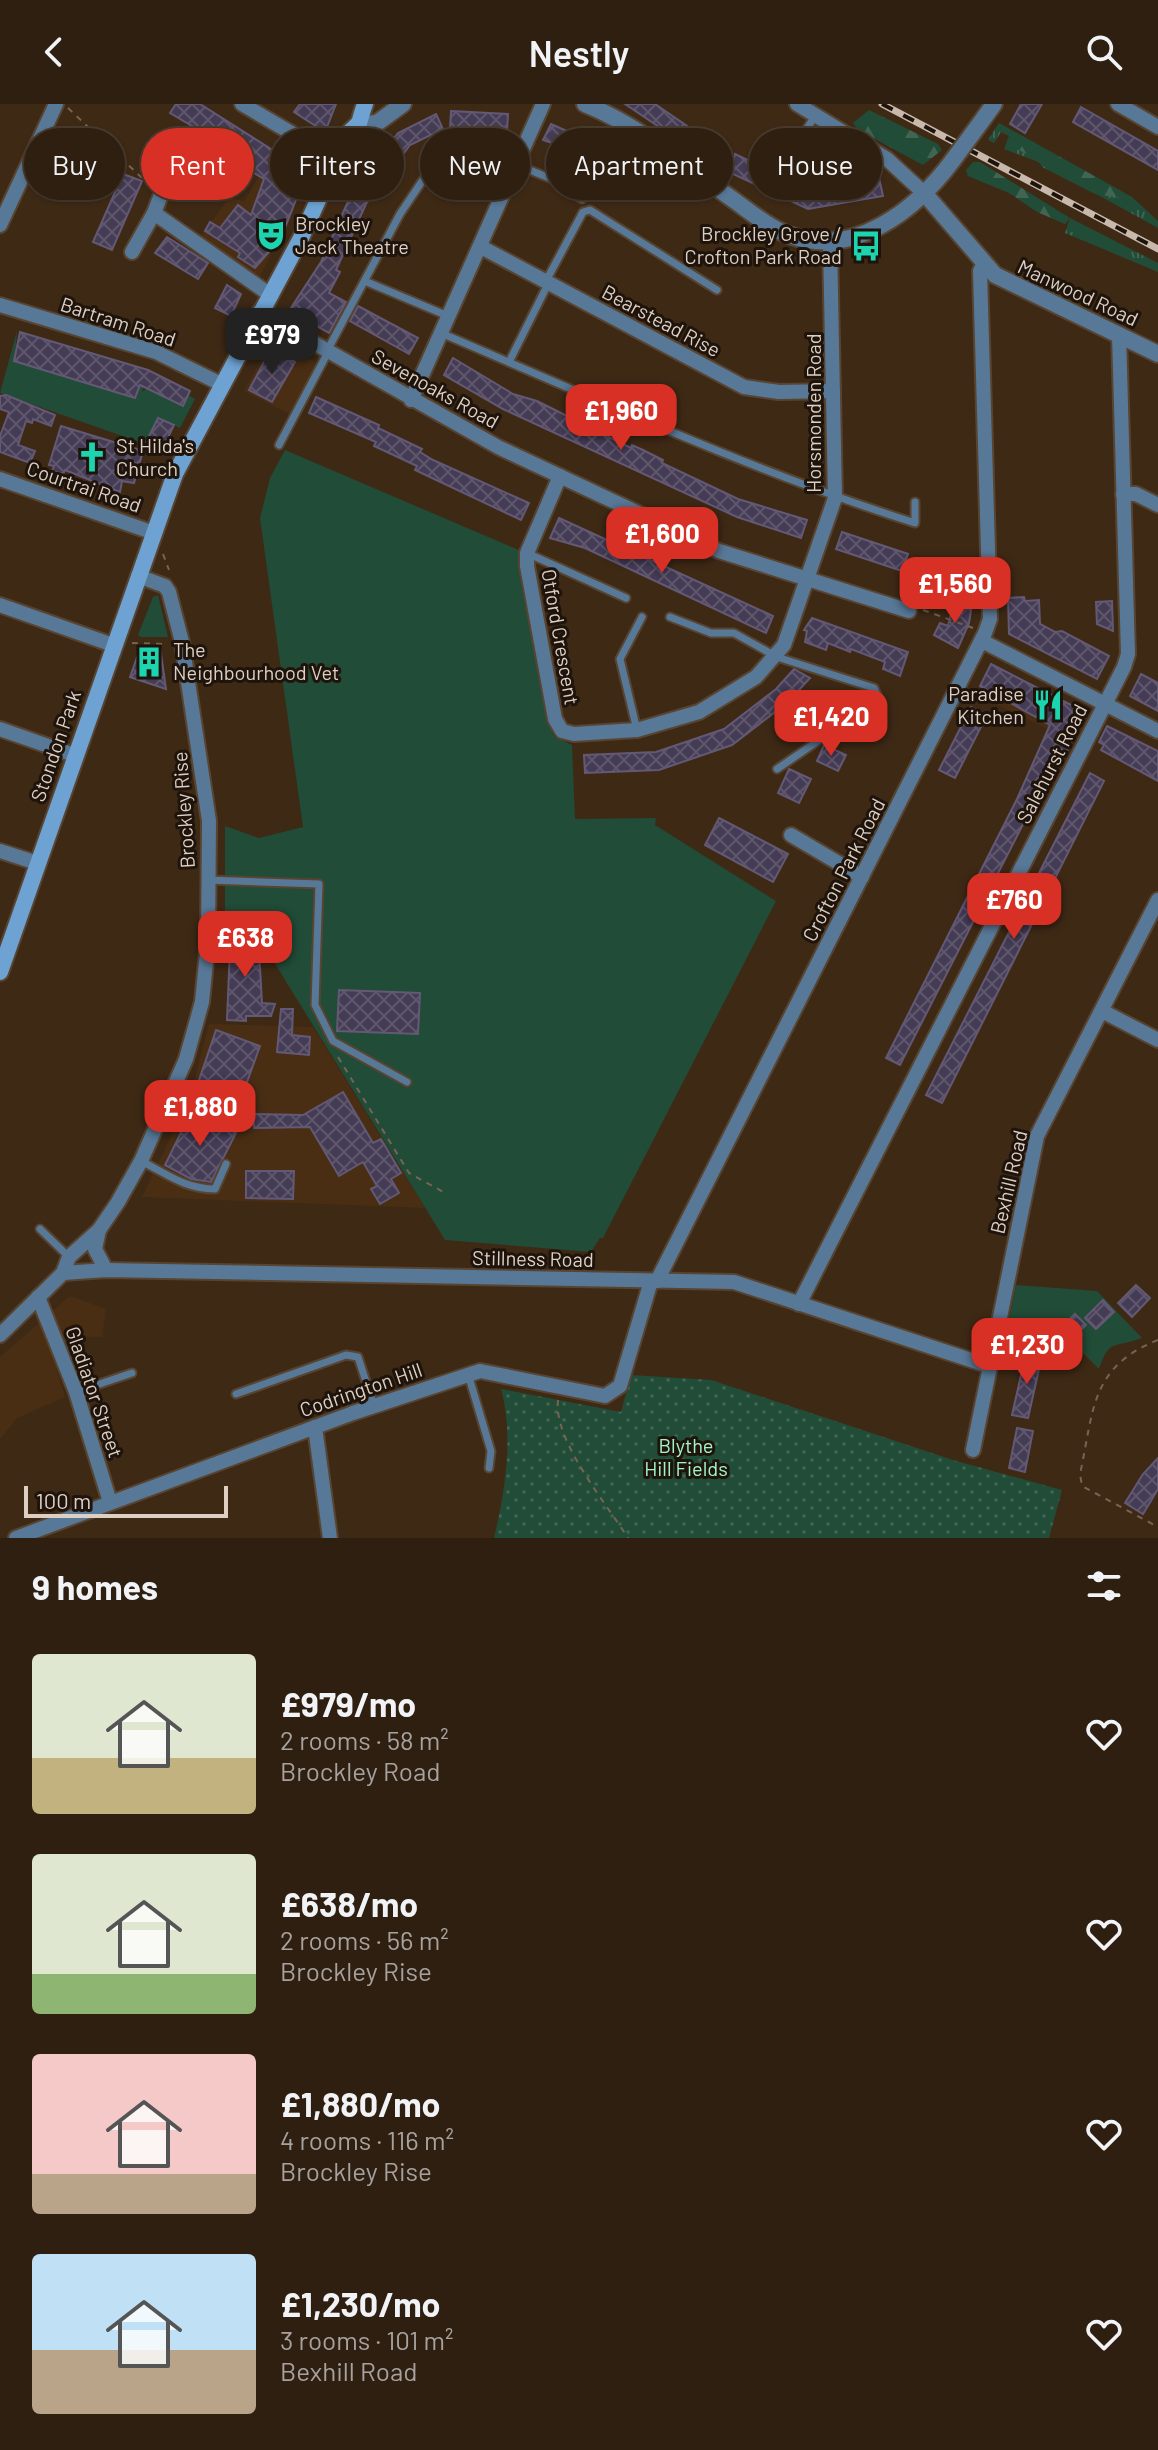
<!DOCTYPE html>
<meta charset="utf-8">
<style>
:root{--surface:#2e1f10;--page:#3a2c1e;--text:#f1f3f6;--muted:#a7a29f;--line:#493d30;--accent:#d93025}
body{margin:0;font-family:Barlow,sans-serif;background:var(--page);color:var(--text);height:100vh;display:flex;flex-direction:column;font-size:30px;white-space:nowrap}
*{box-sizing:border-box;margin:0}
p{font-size:26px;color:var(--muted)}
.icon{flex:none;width:44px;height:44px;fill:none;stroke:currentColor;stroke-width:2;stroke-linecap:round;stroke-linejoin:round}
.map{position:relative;height:1434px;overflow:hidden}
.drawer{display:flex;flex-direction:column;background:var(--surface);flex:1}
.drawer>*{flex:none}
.banner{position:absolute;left:24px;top:24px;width:1110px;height:72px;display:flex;gap:16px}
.scale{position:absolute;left:24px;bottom:20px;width:204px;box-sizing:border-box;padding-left:8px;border:4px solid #ddcfc3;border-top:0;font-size:22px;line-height:28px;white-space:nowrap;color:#ddcfc3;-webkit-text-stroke:6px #1e140c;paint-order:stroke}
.price{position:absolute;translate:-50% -68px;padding:0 18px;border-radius:16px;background:var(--accent);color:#fff;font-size:26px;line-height:52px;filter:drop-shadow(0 2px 4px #0008)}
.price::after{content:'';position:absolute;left:50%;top:48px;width:24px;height:18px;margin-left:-12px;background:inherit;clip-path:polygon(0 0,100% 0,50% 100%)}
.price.selected{background:#222;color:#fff}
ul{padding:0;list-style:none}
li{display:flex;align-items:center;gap:24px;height:200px;padding:0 32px}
li span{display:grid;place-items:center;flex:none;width:224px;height:160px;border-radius:8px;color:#555}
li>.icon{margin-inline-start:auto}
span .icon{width:96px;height:96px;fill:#fffc;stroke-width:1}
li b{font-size:34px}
h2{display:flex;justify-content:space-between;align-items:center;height:96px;padding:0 32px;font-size:34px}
.chip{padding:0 28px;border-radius:36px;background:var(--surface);box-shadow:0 2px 6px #0004,0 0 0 2px var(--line);font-size:28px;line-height:72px}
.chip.selected{background:var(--accent);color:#fff}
header{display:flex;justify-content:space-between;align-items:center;height:104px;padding:0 32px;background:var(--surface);font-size:36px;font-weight:600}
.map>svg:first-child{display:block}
.built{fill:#492e14}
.grass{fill:url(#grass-tufts)}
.forest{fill:url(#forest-firs)}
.park{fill:url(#park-dots)}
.garden{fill:#214c37}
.building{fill:url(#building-cross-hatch);stroke:#635975;stroke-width:2}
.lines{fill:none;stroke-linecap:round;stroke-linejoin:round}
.service-casing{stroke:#574431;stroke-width:11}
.minor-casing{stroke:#574431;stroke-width:18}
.tertiary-casing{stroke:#574431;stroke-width:20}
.secondary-casing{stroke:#574431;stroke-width:20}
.path{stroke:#776453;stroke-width:2;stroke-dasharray:6 6;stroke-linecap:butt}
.service{stroke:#587897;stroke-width:7}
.minor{stroke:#587897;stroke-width:14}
.tertiary{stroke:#587897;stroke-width:16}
.secondary{stroke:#6da2d2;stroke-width:16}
.rail-casing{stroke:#c8b9ac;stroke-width:7}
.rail{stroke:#1e140c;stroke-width:4;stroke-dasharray:12;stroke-linecap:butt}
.tertiary-bridge-casing{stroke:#574431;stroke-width:20;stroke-linecap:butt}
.tertiary-bridge{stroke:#587897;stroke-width:16}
.labels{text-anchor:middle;stroke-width:6;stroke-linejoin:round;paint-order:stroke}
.poi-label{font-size:20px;fill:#ddcfc3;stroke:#1e140c;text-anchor:start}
.street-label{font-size:20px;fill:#ddcfc3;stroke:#1e140c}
.park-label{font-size:20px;fill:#a0f6c9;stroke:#1e140c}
</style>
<header><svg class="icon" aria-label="back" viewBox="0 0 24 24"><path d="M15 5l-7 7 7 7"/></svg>Nestly<svg class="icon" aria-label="search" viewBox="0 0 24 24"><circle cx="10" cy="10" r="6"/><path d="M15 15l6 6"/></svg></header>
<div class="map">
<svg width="1158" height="1434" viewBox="0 0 1158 1434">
<defs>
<pattern id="grass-tufts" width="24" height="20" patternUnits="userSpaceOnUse" patternTransform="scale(2)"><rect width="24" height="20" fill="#214c37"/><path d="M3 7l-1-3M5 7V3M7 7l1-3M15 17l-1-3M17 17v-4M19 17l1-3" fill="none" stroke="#416552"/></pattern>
<pattern id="forest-firs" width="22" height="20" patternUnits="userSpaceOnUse" patternTransform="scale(2)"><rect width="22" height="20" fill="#214c37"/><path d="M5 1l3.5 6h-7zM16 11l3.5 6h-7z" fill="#416552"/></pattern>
<pattern id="park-dots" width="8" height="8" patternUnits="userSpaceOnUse" patternTransform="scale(2)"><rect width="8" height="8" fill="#214c37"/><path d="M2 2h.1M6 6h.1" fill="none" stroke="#416552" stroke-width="1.8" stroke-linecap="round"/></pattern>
<pattern id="building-cross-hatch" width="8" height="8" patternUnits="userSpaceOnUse" patternTransform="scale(2)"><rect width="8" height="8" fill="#443b55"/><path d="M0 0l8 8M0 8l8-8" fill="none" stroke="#5f566c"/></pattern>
</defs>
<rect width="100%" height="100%" fill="#3e2915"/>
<g class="built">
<path d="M278,41l35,22 -55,114 -59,-43 30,-40 15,3z"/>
<path d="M273,234l42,24 1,7 -15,29 -6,3 -4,14 -47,-24z"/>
<path d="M991,559l96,49 -14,29 -98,-47z"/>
<path d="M209,920l104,3 112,181 -283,-11 48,-100z"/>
<path d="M70,1192l36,13 -4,28 -31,-1 -20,15 14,46 -48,21 -17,21v-82z"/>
</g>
<g class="grass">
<path d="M999,19l133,74 26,24v7l-122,-67 -32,-12 5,-13 -8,-4 -7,11 -6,-3z"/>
<path d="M1070,114l88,45v9l-93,-39z"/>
</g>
<g class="forest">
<path d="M869,6l69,34 4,6 -19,15 -65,-35 -5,-7z"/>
<path d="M1017,29l104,58v7l-26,-4 -53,-27 -4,-8 -32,-15 3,-8z"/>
<path d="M973,58h7l90,56 -5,6 -28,-12 -28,-19 -41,-17 -2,-6z"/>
</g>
<path class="park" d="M631,1271l80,5 242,80 109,30 -13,48h-555c11,-46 20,-103 7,-149l120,23z"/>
<g class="garden">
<path d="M17,227l-2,30 14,5 5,-14 1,16 100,29 6,-13 3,1 -2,7 5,-4 35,18 6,-11 7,4 -15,29 -22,-10 -13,26 -145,-51z"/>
<path d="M285,346l236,101 -1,19 28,152 6,14 18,9 3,74 81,-1 -1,7 121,76 -173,337h-3l-9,14 -146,-12 -198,-322 -22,-1v-91l34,12 44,-11 -43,-309 10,-40z"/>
<path d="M158,491l10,42h-27l-3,-2 15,-38z"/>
<path d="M1016,1181l81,6 45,47c-30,11 -32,0 -43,31l-21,-21 -70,-24z"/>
</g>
<g class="building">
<path d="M176,0h24l104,66 1,7 -24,61 -26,30 -17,-11 2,-4 -35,-22 5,-9 10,6 18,-23 13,10 13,-36 -58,-35 1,-9 -37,-22z"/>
<path d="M300,0h36l-11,28 -31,-20z"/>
<path d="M625,0h30l79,54 1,-4 77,37 67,-13 4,18 -75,13 -88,-41z"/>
<path d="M1021,0h21l-17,29 -15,-9z"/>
<path d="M1081,3l77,44v19l-85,-48z"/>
<path d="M451,7l57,3 -1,18 -57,-3z"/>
<path d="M436,10l7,15 -33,16 -44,59 -30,66 4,2 -11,21 17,9 -17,31 -40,-22 32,-49 29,-65 38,-51 10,-13z"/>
<path d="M551,20l18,8 -9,14 -17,-6z"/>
<path d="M123,70l19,7 -30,69 -19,-8z"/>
<path d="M167,133l41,26 -10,16 -43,-26z"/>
<path d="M227,181l14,9 -10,22 -16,-8z"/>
<path d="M358,202l60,32 -9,16 -59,-33z"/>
<path d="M20,228l128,38 42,21 -7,15 -43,-21 -5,13 -121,-37z"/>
<path d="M271,245l24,13 -23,40 -23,-12z"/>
<path d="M453,254l60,36 24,7 94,47 1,-3 11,5 20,10 -1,3 76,36 69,21 -6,18 -64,-21 -234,-108 -59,-34z"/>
<path d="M6,291l49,20 -4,11 -18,-7 -1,4 -6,-2 -8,24 17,6 -5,12 -30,-11v-16l9,-24 -9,-3v-13z"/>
<path d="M316,293l63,28 -1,3 44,21 -2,3 13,8 96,43 -8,17 -106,-50 2,-4 -43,-20 2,-4 -67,-29z"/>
<path d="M158,314l16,7 -12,25 -17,-6z"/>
<path d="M61,322l82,25 -9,32 -12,-2 -2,11 -55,-22 -2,4 -11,-3 2,-5 -5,-1z"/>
<path d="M559,414l214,98 -7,17 -181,-85 -35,-10z"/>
<path d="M842,428l66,22 -6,17 -66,-22z"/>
<path d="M1024,493l1,4 14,-1 1,24 15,8 7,-1 47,25 -12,23 -88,-45 -1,-36z"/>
<path d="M1112,497l1,30 -16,-7 -1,-22z"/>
<path d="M972,500l-3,19 -11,25 -24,-13 6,-12 8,3 5,-21z"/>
<path d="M812,514l96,34 -8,24 -17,-7 2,-7 -34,-13 -1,3 -22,-9 -2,7 -21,-8 2,-11 -3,-1z"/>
<path d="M141,542l19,1 6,42 -36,-12z"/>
<path d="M991,560l90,46 -12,25 5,2 -9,18 -5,-3 -160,313 -14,-7 131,-259 33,-74 -70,-39z"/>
<path d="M794,565l16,9 -23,25 -55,42 -73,25 -74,3 -1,-18 72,-3 68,-23 52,-40z"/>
<path d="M1141,570l17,9v28l-28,-15z"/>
<path d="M971,603l16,8 -32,63 -16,-8z"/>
<path d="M1107,622l51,25v30l-57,-31 3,-5 -5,-3z"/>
<path d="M824,641l22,10 -8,16 -21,-10z"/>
<path d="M789,665l22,10 -12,24 -21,-10z"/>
<path d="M1090,669l14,8 -162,322 -16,-8z"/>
<path d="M719,714l69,36 -15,28 -68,-37z"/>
<path d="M231,819l12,1v13h8v13h8l3,53 13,1 -4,12h-25v5l-19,-1z"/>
<path d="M339,886l81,3 -2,41 -81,-3z"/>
<path d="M281,905h12l-1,26 18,2 -1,18 -32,-3z"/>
<path d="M216,926l44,16 -22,61 -43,-15z"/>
<path d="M343,988l30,51 8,-4 20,34 -10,6 8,14 -19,11 -9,-15 6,-3 -14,-24 -24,14 -29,-49 -56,1 -1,-14 50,1z"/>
<path d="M192,1006l44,23 -25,49 -20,-3 -26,-14z"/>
<path d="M246,1067h48l-1,28 -47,-1z"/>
<path d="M1136,1181l14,13 -18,19 -14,-14z"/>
<path d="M1103,1196l11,12 -18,17 -11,-11z"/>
<path d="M1075,1210l11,11 -18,17 -11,-11z"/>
<path d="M1026,1249l16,3 -14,62 -16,-3z"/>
<path d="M1017,1324l16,3 -8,41 -16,-4z"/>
<path d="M1158,1354v31l-15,25 -18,-11 18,-29z"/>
</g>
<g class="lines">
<g class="service-casing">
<g id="service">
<path d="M764,38l-1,13c30,17 45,29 81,23"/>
<path d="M517,61l35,14 30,20"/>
<path d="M783,62l32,-50"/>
<path d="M546,177l37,-69 7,-2 127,80"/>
<path d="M367,178l81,34"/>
<path d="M441,229c157,67 311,138 474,190v-21"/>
<path d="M327,247l73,-137 37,-55 12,-3 59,23"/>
<path d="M509,258l39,-78"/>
<path d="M279,341l49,-93"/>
<path d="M527,449l99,45"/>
<path d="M670,513l41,16h23l43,24 97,31 5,11 -102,70"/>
<path d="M637,626l-17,-71 22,-42"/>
<path d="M208,776l111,4 -4,121 18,36 74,41"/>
<path d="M141,1057c26,13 44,28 74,28l11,-25"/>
<path d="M40,1125l29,28"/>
<path d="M468,1270l23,77 -2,17"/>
<path d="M76,1288l56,-19"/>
<path d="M236,1290l110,-39 12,2 16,49"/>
</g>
</g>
<g class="minor-casing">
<g id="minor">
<path d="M242,0l90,53"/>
<path d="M797,0l90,55 38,35"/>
<path d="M1118,0l40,23"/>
<path d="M154,109l8,-21 -6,-19 16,-28"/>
<path d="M0,121l56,-121"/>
<path d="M481,143l263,140 35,5 54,-1"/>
<path d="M132,148l22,-39 115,81"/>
<path d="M0,201l156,47 65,32"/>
<path d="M259,208l239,135 221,104 190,60"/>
<path d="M411,296l132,-296"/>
<path d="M560,372l-33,77v13l28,153 7,12 12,3 63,-4 62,-18 57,-35 28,-32 51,-147 -5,-256"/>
<path d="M0,375l154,54"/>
<path d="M1123,390h13l22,11"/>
<path d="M0,501l113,40"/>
<path d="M982,537l176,90"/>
<path d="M0,625l74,26"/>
<path d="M791,731l71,42"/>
<path d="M0,747l37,12"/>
<path d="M1102,907l56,29"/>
<path d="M99,1126l-4,19 11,21"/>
<path d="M63,1169l43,-3 628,12 255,84"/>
<path d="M657,1177l328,-648 5,-14 -10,-348 4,-7"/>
<path d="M38,1193l38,95 34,110"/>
<path d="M799,1200l325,-637 4,-13 -9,-320"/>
<path d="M0,1231l63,-62 6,-16 30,-27 19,-28 23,-41 45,-102 16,-57 6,-60 1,-121 -27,-179 -13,-50 -4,-6 -27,-10"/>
<path d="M315,1323l15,111"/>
<path d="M973,1346l64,-314 121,-236"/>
<path d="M16,1434l337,-125 127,-42 125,25 15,-10 31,-105"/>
</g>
</g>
<g class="tertiary-casing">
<g id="tertiary">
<path d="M585,0c52,21 97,58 143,92 19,13 39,31 61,39 65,24 127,-25 164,-75"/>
<path d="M981,18l13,-18"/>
<path d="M357,21l20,-2 26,-19"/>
<path d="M925,90l70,81 163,79"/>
</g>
</g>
<g class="secondary-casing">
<g id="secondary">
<path d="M323,85c30,-17 31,-56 42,-85"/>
<path d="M0,868l175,-498 126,-236 22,-49 -1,-14 19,-35 16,-15"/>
</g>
</g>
<g class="path">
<path d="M68,4l74,70"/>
<path d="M163,450l6,16"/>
<path d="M923,506l50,18"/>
<path d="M132,539l34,1"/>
<path d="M338,953l71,116 38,21"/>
<path d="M1158,1236c-68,27 -64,70 -78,134l2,12 76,41"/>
<path d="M558,1296c-5,40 48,103 70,138"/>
</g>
<use href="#service" class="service"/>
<use href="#minor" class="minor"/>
<use href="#tertiary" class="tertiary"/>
<use href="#secondary" class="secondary"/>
<g class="rail-casing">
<path id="rail" d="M882,0l276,145"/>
</g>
<use href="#rail" class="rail"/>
<g class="tertiary-bridge-casing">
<path id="tertiary-bridge" d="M953,56l28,-38"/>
</g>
<use href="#tertiary-bridge" class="tertiary-bridge"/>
</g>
<defs>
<g id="theatre-bare" transform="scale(2.4)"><path d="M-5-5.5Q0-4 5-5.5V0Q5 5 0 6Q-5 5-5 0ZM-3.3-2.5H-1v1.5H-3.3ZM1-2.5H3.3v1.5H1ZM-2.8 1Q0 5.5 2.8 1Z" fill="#1bd5b1" stroke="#1e140c" stroke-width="2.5" paint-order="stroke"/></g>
<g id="bus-bare" transform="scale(2.4)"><path d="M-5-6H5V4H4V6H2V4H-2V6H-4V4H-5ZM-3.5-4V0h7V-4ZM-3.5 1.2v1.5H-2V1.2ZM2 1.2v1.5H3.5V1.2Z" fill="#1bd5b1" stroke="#1e140c" stroke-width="2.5" paint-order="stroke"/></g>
<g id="church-bare" transform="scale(2.4)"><path d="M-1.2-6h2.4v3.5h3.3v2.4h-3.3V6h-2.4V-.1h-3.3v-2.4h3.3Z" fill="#1bd5b1" stroke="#1e140c" stroke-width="2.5" paint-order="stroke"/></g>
<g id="building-bare" transform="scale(2.4)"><path d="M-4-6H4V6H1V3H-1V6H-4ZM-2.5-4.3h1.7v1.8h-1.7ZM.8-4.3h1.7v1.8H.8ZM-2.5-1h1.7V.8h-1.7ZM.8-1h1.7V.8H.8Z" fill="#1bd5b1" stroke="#1e140c" stroke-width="2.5" paint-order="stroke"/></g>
<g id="restaurant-bare" transform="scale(2.4)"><path d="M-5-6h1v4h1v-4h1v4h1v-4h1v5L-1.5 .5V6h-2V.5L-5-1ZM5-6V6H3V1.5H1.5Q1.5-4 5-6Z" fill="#1bd5b1" stroke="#1e140c" stroke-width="2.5" paint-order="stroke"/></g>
</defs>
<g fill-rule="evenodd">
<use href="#theatre-bare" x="271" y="131"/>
<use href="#bus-bare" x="866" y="142"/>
<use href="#church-bare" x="92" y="353"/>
<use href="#building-bare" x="149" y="558"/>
<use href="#restaurant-bare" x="1048" y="601"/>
</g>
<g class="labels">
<g class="poi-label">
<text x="295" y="127">Brockley<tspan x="295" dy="23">Jack Theatre</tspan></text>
<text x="842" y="137" text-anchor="end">Brockley Grove /<tspan x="842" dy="23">Crofton Park Road</tspan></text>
<text x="116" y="349">St Hilda's<tspan x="116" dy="23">Church</tspan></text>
<text x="173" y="553">The<tspan x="173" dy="23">Neighbourhood Vet</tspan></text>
<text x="1024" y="597" text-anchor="end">Paradise<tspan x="1024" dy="23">Kitchen</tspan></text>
</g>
<g class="street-label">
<text transform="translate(1078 189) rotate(25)" y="7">Manwood Road</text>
<text transform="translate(661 217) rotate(28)" y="7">Bearstead Rise</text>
<text transform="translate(118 218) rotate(18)" y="7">Bartram Road</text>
<text transform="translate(435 285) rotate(29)" y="7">Sevenoaks Road</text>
<text transform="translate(814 309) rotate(-90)" y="7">Horsmonden Road</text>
<text transform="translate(84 383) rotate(19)" y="7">Courtrai Road</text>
<text transform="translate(560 533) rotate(80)" y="7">Otford Crescent</text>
<text transform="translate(56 642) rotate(-71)" y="7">Stondon Park</text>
<text transform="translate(1052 660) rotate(-63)" y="7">Salehurst Road</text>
<text transform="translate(184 706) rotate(-94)" y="7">Brockley Rise</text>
<text transform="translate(844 766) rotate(-63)" y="7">Crofton Park Road</text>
<text transform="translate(1009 1078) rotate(-77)" y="7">Bexhill Road</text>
<text transform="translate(533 1155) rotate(1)" y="7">Stillness Road</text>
<text transform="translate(361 1286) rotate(-19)" y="7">Codrington Hill</text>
<text transform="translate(94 1288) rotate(71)" y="7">Gladiator Street</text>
</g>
<g class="park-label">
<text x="686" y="1349">Blythe<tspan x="686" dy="23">Hill Fields</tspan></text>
</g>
</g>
</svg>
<div class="scale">100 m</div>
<b class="price selected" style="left:272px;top:272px">£979</b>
<b class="price" style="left:621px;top:348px">£1,960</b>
<b class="price" style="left:662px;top:471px">£1,600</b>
<b class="price" style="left:955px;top:521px">£1,560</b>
<b class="price" style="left:831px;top:654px">£1,420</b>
<b class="price" style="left:1014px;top:837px">£760</b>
<b class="price" style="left:245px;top:875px">£638</b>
<b class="price" style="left:200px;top:1044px">£1,880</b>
<b class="price" style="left:1027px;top:1282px">£1,230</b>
<div class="banner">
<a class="chip">Buy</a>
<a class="chip selected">Rent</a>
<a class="chip">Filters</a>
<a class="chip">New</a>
<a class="chip">Apartment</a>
<a class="chip">House</a>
</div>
</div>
<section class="drawer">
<h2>9 homes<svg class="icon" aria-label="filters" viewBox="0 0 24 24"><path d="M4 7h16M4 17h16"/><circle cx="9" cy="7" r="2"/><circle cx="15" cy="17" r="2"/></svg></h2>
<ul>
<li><span style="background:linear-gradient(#dfe7d0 65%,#c2b280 0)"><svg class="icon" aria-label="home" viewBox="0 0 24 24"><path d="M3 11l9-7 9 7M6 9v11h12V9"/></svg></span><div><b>£979/mo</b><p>2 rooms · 58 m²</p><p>Brockley Road</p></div><svg class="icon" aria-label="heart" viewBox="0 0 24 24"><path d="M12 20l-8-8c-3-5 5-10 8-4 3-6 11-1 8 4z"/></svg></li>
<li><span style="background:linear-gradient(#dfe7d0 75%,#8fb573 0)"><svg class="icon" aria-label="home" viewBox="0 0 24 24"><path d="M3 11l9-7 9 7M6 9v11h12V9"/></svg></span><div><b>£638/mo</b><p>2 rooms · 56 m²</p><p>Brockley Rise</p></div><svg class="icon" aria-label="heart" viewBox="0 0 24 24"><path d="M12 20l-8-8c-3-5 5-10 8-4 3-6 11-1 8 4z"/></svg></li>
<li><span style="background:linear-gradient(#f6c9c9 75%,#b9a48a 0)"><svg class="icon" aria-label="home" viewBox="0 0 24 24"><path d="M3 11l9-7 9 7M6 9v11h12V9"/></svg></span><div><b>£1,880/mo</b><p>4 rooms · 116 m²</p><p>Brockley Rise</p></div><svg class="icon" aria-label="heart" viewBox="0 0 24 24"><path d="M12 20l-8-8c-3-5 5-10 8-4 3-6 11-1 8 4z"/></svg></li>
<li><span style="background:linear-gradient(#bfe0f5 60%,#b9a48a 0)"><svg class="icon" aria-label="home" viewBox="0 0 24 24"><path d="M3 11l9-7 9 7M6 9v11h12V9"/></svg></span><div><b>£1,230/mo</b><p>3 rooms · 101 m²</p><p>Bexhill Road</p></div><svg class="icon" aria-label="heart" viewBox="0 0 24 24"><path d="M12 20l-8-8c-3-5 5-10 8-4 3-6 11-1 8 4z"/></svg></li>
</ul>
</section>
